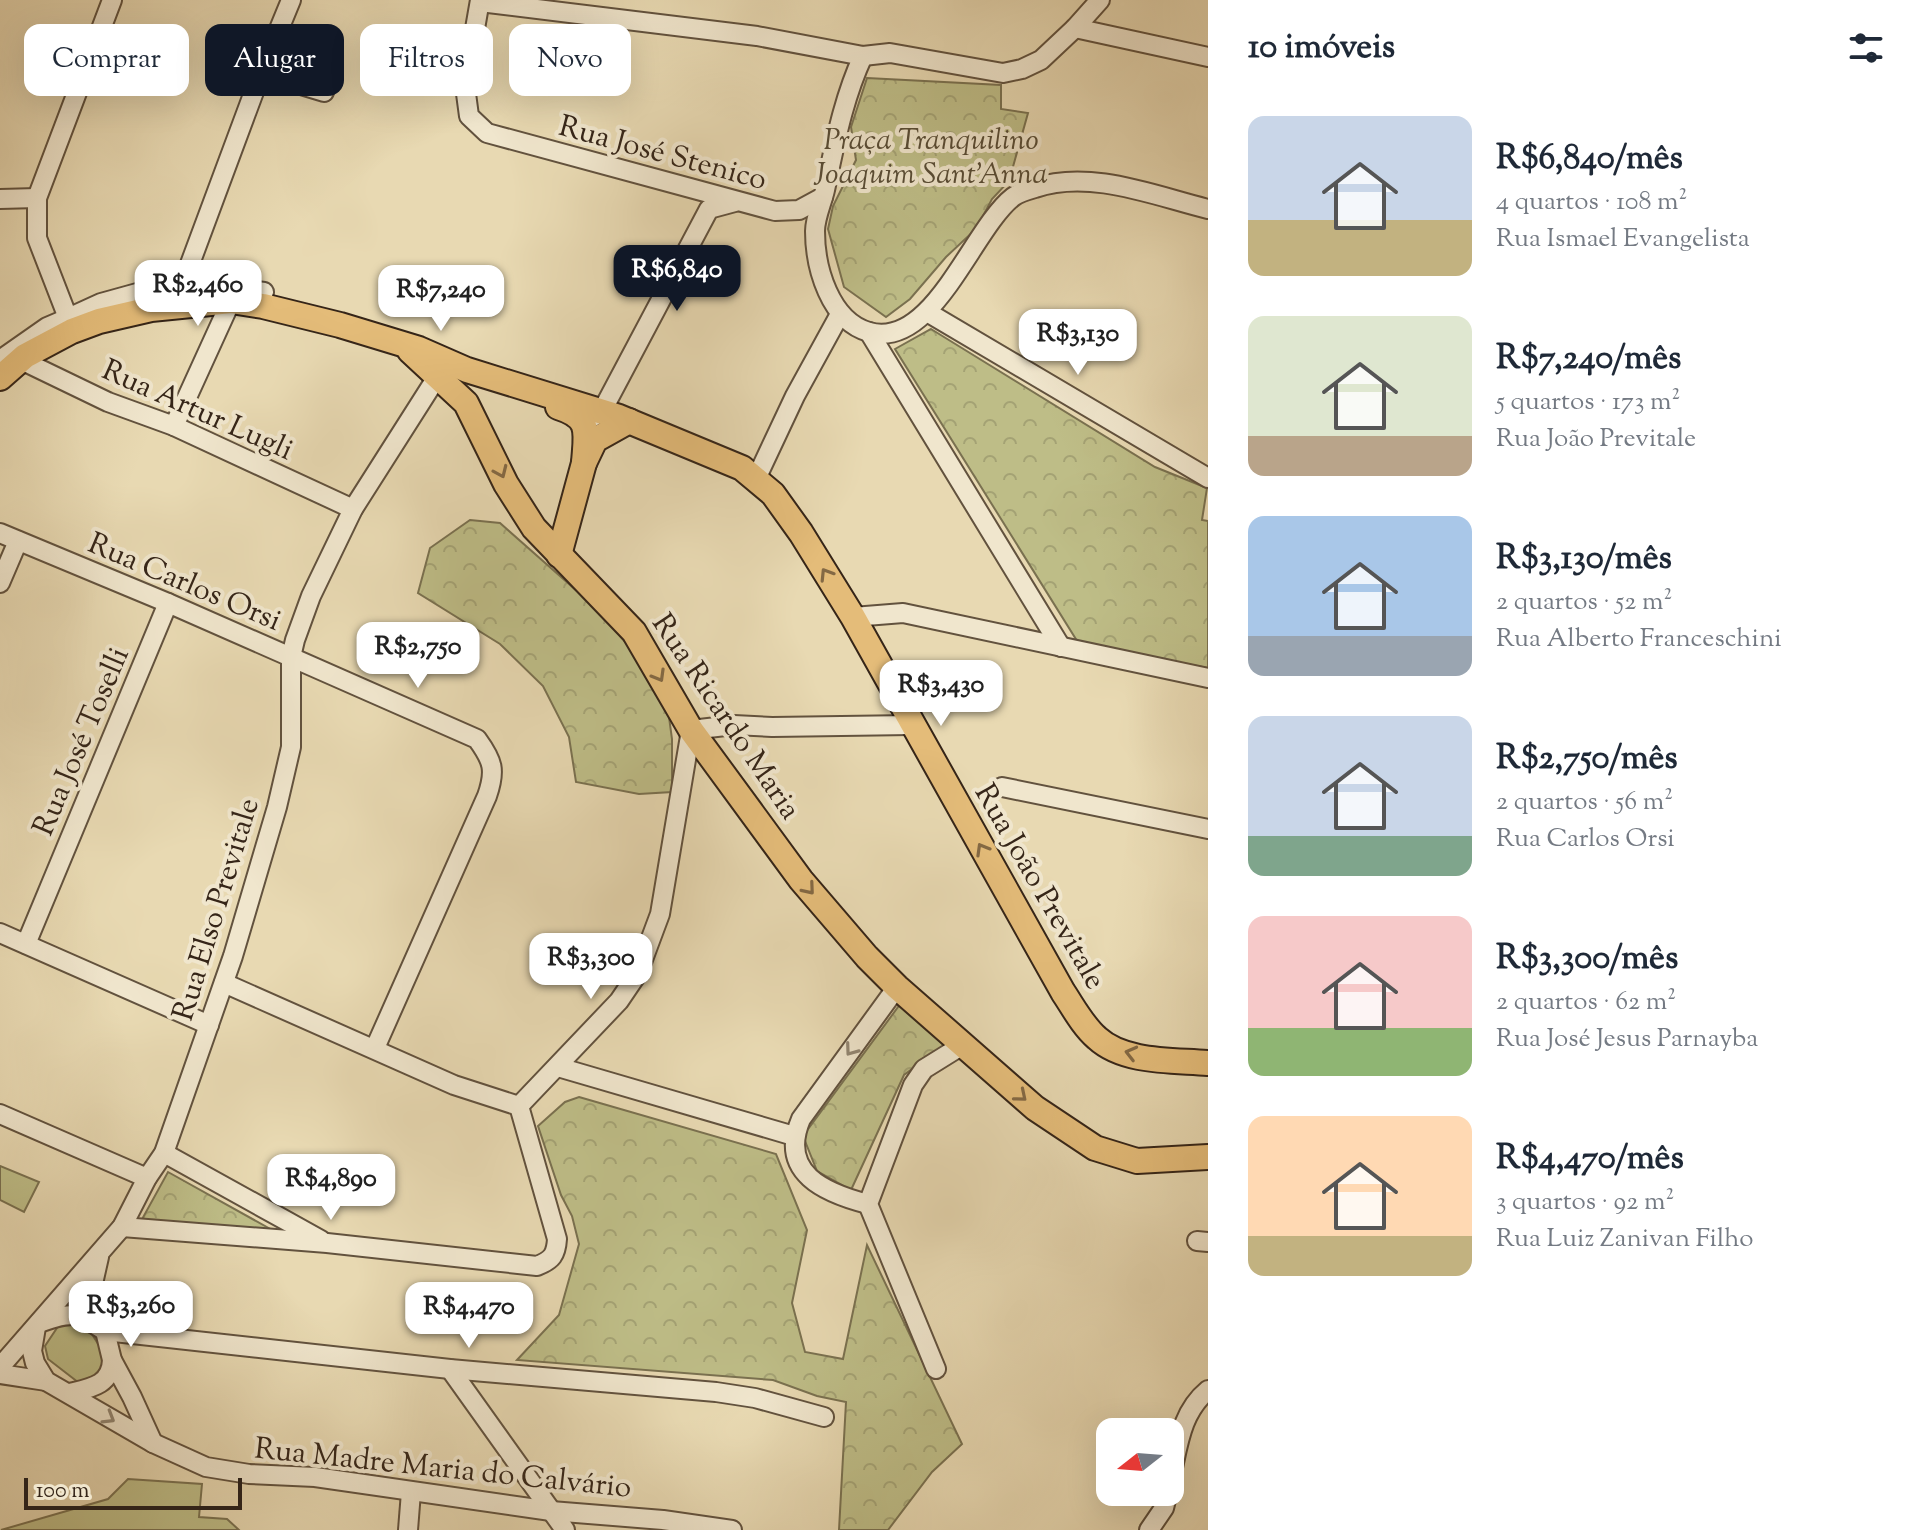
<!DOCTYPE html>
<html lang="pt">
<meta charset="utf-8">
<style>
:root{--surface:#fff;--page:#f2f2f3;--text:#1f2937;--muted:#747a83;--accent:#111827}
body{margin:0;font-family:"Sorts Mill Goudy",serif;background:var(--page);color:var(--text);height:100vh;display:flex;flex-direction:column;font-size:30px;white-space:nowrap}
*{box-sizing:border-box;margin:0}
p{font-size:26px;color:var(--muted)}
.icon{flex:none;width:44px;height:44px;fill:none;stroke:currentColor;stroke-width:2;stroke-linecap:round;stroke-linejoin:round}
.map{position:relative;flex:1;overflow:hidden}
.panel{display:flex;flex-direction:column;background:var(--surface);width:720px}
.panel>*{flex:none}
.hud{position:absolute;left:24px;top:24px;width:760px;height:72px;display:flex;gap:16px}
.needle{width:52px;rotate:253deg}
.fabs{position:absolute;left:1096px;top:1418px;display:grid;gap:16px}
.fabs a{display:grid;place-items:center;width:88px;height:88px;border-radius:16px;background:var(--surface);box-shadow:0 8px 32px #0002;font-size:40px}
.scale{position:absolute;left:24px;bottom:20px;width:218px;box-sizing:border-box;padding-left:8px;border:4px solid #352518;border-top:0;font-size:22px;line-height:28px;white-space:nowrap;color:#352518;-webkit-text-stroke:6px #f0e6cd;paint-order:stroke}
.price{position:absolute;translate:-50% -68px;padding:0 18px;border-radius:16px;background:#fff;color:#222;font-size:26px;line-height:52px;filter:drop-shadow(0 2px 4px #0008)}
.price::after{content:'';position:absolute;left:50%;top:48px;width:24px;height:18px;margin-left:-12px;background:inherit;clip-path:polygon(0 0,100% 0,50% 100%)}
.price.active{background:var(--accent);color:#fff}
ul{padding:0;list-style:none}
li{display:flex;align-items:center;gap:24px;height:200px;padding:0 40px}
li span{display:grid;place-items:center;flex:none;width:224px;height:160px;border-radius:16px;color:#555}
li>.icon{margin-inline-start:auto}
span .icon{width:96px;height:96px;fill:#fffc;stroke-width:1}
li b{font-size:34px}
h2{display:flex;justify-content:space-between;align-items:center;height:96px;padding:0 40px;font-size:34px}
.pill{padding:0 28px;border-radius:16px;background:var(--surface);box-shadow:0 8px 32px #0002;font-size:28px;line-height:72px}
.pill.active{background:var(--accent);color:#fff}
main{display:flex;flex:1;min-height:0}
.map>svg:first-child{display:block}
.green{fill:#bebd87;stroke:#7a7150;stroke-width:2}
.forest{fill:url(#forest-crowns);stroke:#7a7150;stroke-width:2}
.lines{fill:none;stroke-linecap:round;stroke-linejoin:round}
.minor-casing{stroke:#62523e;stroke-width:22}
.major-casing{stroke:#352518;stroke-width:28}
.minor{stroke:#f0e6cd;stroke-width:18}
.major{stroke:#e4bc79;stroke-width:24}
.oneway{stroke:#846944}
.oneway2{stroke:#928672}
.labels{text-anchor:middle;stroke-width:8;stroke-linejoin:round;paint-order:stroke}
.park-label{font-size:30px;font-style:italic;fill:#574b34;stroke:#f0e6cd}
.street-label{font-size:30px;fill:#352518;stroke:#f0e6cd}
</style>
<main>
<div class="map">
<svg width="1208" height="1530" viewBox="0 0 1208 1530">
<defs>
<pattern id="forest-crowns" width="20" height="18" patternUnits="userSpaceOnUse" patternTransform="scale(2)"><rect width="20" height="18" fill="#bebd87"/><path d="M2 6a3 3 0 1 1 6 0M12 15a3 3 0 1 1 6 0" fill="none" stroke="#a4a274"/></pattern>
</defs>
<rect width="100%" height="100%" fill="#e8d9b2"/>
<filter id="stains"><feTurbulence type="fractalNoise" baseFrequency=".0025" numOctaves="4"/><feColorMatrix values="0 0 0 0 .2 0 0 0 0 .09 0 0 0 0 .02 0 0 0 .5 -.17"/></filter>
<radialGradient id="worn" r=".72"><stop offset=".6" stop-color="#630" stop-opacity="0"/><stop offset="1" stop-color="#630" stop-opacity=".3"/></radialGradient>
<g class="green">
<path d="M0,1166l39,16 -15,30 -24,-12z"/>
<path d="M85,1323l15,24 5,24 -22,15 -35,-27 -3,-13 14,-21z"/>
<path d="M128,1479l74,5 -3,33 28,2 12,11h-238l107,-31z"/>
</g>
<g class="forest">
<path d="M867,78l134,7v24l27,4 -19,68 -17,18 -16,30 -30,28 -36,42 -24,18 -42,-30 -16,-58 5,-23 23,-46 -5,-33z"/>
<path d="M931,329l224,138 52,21 -5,32 6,1v147l-129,-24 -184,-295z"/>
<path d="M470,520l30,3 95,84 33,38 41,72 3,22v53l-33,2 -63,-12 -7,-45 -26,-51 -43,-42 -82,-51 12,-45z"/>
<path d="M901,1003l51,37 -48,35 -53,115 -34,-19 -14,-35z"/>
<path d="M579,1097l197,57 31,76 -15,73 13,49 38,7 24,-114 95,199 -30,28 -44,58h-49l7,-128 -29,-6 -44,-16 -256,-20 42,-45 20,-71 -7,-28 -11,-21 -23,-69 27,-24z"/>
<path d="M168,1172l106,59 -133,-10z"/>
</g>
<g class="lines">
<g class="minor-casing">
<g id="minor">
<path d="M480,0l-15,86 4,30 18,17 288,78 24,-1 24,-13"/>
<path d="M480,2l277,34 106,20 27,-3 113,20 19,-4 19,-9 34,-32 25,-28"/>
<path d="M1075,28l133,29"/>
<path d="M863,56c-20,43 -28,88 -38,134 -3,13 -10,28 -10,41 0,37 15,90 54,101 64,18 103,-103 144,-135 5,-4 15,-7 22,-9 55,-19 120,8 173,21"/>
<path d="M261,73l63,19"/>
<path d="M0,199l37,-1"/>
<path d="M184,280l77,-207 30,-73"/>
<path d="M927,312l281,166"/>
<path d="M68,318l-31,-80v-40l75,-198"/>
<path d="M869,332l192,315"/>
<path d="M0,360l47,-33 21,-9 33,-15 83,-23 80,12"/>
<path d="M21,360l87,42 66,24 179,83"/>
<path d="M593,417l9,-6 107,-202 26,-7"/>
<path d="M174,426l57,-125"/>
<path d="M756,479l39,-83 45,-82"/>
<path d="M0,533l168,70 309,136c16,22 19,31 10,57l-112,252"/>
<path d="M0,583l18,-42"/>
<path d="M853,617l50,-4 305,65"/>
<path d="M1002,787l206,42"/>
<path d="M0,933l209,92"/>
<path d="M26,944l142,-341"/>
<path d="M224,983l230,102 65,21"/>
<path d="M558,1067l236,69"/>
<path d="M0,1114l147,64"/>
<path d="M164,1153l157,87"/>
<path d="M868,1204c-43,-11 -90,-31 -67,-85l96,-132"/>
<path d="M122,1227l205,16 210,23c15,-6 19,-11 20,-27l-38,-133 100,-105 19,-28 22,-59 31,-184 43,-5 38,2 139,-2"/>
<path d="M1197,1241l11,1"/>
<path d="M99,1257l-9,40 15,34 7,29 20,37 21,46"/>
<path d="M39,1323c34,-12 36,-11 66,8l345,38 266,23 39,6 69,19"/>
<path d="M36,1327l-4,24 3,12 11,18 107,62 53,24 43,7 66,3 236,34 112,9 69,10"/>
<path d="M0,1367l122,-140 25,-49 17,-25 69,-197 44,-149 14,-60v-90l4,-17 16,-44 42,-87 91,-143"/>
<path d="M450,1369l115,161"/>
<path d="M936,1369l-68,-165 45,-119 11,-16 37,-23"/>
<path d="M0,1374l46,7"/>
<path d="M70,1393c21,-5 41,-8 42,-33"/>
<path d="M1170,1481c8,-33 10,-68 38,-91"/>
<path d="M408,1530l3,-38"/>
<path d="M1149,1530l15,-22 4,-16"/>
</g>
</g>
<g class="major-casing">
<g id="major">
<path d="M410,351l56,52 40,81 28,44 100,104 57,98 110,150 66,77 30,30 138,121 60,40 42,13 71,-4"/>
<path d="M0,378l25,-22 47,-25 27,-10 52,-12 80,-8 32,5 77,19 79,24 48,21 152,47 123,51 31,26 28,39 52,84 210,375c10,15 20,34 34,46 27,25 76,22 111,25"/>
<path d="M558,407c34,11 28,25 26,56"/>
<path d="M559,555l25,-92 11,-23 34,-19"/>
</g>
</g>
<use href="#minor" class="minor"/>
<use href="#major" class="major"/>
</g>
<defs><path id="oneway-chevron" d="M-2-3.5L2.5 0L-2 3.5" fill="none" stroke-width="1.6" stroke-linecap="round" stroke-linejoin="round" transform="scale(2)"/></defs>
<g class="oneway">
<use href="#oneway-chevron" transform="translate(501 472) rotate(66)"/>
<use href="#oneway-chevron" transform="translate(826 574) rotate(-122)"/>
<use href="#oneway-chevron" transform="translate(659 676) rotate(60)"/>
<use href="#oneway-chevron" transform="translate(982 849) rotate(-120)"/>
<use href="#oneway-chevron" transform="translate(809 889) rotate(50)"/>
<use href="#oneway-chevron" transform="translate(1131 1053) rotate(-166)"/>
<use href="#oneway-chevron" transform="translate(1021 1096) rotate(40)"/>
</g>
<g class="oneway2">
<use href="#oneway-chevron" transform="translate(851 1050) rotate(126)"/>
<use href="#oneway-chevron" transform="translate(109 1418) rotate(31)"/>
</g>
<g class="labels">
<g class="park-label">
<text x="931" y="149">Praça Tranquilino<tspan x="931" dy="34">Joaquim Sant’Anna</tspan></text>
</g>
<g class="street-label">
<text transform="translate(663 152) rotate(15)" y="10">Rua José Stenico</text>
<text transform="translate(198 409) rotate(24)" y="10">Rua Artur Lugli</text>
<text transform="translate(185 581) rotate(23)" y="10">Rua Carlos Orsi</text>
<text transform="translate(727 716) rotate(56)" y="10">Rua Ricardo Maria</text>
<text transform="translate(80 741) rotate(-67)" y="10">Rua José Toselli</text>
<text transform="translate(1041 886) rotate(60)" y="10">Rua João Previtale</text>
<text transform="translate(215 909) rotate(-73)" y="10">Rua Elso Previtale</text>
<text transform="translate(443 1467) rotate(6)" y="10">Rua Madre Maria do Calvário</text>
</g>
</g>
<rect width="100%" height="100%" filter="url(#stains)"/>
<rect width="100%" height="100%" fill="url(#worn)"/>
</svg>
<div class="fabs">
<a><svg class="needle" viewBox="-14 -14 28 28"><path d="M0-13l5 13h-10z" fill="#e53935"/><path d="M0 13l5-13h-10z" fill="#747a83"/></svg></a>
</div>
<div class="scale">100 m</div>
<b class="price active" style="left:677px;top:313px">R$6,840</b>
<b class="price" style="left:198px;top:328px">R$2,460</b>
<b class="price" style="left:441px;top:333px">R$7,240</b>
<b class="price" style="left:1078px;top:377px">R$3,130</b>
<b class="price" style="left:418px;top:690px">R$2,750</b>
<b class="price" style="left:941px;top:728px">R$3,430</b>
<b class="price" style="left:591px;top:1001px">R$3,300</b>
<b class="price" style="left:331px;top:1222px">R$4,890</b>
<b class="price" style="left:131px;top:1349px">R$3,260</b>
<b class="price" style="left:469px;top:1350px">R$4,470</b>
<div class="hud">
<a class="pill">Comprar</a>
<a class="pill active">Alugar</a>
<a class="pill">Filtros</a>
<a class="pill">Novo</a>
</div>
</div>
<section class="panel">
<h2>10 imóveis<svg class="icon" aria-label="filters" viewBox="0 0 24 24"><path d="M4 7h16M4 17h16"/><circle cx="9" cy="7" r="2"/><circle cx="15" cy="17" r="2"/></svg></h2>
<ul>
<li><span style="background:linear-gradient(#c9d6e8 65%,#c2b280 0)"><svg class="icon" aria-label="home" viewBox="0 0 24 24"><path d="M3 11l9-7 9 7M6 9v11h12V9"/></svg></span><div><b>R$6,840/mês</b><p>4 quartos · 108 m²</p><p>Rua Ismael Evangelista</p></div></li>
<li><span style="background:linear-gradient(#dfe7d0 75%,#b9a48a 0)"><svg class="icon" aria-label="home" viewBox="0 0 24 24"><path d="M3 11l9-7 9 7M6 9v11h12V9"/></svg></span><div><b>R$7,240/mês</b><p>5 quartos · 173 m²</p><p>Rua João Previtale</p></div></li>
<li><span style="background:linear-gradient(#a9c7e8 75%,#9aa5b1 0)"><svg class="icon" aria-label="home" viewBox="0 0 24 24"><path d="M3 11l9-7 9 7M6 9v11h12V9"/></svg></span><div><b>R$3,130/mês</b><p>2 quartos · 52 m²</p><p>Rua Alberto Franceschini</p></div></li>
<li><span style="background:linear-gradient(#c9d6e8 75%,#7fa58c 0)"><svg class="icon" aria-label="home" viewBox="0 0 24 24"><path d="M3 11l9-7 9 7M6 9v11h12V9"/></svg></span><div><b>R$2,750/mês</b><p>2 quartos · 56 m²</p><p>Rua Carlos Orsi</p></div></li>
<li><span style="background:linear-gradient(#f6c9c9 70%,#8fb573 0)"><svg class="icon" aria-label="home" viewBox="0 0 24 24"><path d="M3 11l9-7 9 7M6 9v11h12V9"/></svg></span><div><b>R$3,300/mês</b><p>2 quartos · 62 m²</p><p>Rua José Jesus Parnayba</p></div></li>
<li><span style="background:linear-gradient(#ffd9b3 75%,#c2b280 0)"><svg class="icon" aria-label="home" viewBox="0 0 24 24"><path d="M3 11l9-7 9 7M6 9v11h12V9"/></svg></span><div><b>R$4,470/mês</b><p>3 quartos · 92 m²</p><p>Rua Luiz Zanivan Filho</p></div></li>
</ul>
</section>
</main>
